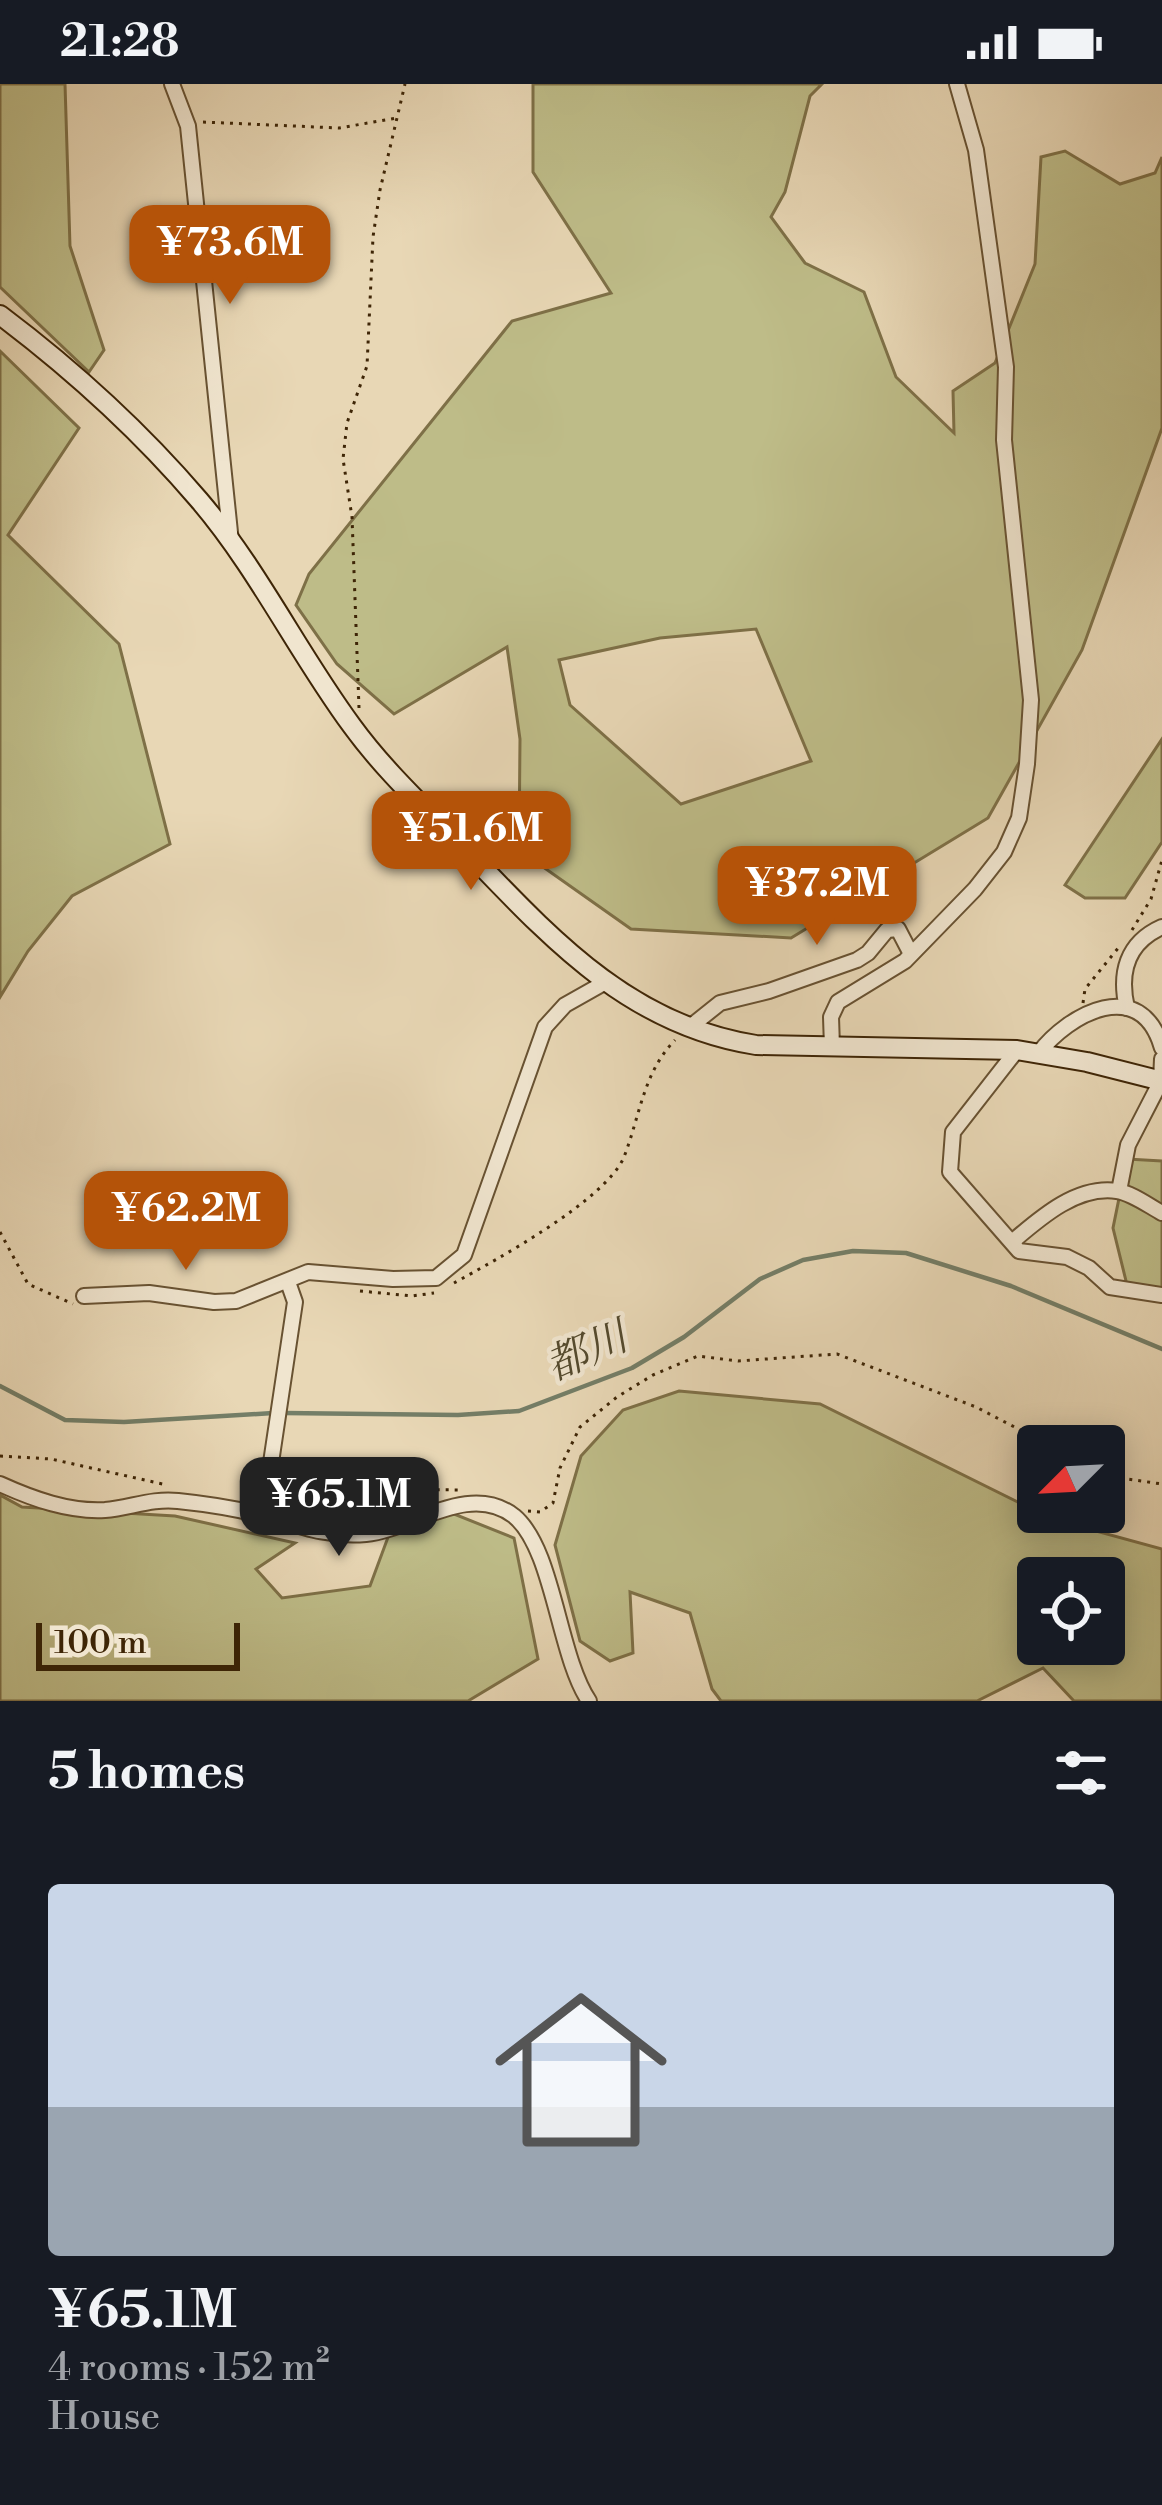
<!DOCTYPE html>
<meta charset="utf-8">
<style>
:root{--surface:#171b24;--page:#242831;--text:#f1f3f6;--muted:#9ea1a6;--line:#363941;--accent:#b45309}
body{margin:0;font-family:"Libre Bodoni","Noto Serif JP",serif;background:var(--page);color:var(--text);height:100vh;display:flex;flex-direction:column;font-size:45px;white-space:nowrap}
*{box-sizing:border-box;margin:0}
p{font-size:39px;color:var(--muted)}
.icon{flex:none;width:66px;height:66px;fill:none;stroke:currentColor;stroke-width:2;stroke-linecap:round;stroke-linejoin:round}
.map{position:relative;height:1617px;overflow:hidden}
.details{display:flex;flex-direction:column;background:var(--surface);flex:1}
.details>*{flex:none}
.needle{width:78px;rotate:246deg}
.tools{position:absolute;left:1017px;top:1341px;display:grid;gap:24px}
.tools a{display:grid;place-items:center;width:108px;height:108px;border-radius:12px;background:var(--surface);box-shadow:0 6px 30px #0003;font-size:60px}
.scale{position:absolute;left:36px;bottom:30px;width:204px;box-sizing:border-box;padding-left:12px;border:6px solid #3e2506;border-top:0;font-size:33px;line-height:42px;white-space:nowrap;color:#3e2506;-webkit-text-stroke:9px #f0e5cf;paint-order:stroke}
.price{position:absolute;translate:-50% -102px;padding:0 27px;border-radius:24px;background:var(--accent);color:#fff;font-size:39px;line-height:78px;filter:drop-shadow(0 3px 6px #0008)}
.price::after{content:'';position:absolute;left:50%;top:72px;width:36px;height:27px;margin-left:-18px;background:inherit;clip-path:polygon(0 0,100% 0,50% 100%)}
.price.on{background:#222;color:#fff}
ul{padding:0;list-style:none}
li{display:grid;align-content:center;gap:24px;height:636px;padding:0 48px}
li+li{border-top:3px solid var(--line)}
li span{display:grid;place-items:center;height:372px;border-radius:12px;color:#555}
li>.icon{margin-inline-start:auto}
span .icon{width:216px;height:216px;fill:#fffc;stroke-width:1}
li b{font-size:51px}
h2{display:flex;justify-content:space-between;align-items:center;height:144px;padding:0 48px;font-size:51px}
.status{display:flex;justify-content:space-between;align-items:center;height:84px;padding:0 60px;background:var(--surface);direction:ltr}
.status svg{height:33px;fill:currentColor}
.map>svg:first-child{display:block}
.green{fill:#bebc88;stroke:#7e7047;stroke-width:3;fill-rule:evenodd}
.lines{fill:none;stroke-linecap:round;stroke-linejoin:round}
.stream{stroke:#747e67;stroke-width:4.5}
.street-casing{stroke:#685232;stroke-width:18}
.secondary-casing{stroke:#3e2506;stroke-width:22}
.path{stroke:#3e2506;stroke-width:3;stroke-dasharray:3 6;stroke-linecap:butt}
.street{stroke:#f0e5cf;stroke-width:14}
.secondary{stroke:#f0e5cf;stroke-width:18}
.labels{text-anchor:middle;stroke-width:9;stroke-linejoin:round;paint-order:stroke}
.water-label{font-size:42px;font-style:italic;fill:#544a2e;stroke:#f0e5cf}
</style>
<div class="status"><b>21:28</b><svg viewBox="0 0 49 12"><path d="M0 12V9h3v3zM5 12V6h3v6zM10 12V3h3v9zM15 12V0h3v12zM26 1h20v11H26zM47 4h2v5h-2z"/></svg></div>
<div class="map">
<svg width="1162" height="1617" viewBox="0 0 1162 1617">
<rect width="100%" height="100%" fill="#e8d7b5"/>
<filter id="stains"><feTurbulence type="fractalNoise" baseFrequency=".00167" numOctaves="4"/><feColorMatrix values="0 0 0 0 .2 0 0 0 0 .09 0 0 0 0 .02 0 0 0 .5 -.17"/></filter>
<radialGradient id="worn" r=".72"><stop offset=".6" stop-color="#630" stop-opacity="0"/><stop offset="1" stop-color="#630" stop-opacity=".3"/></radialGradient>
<g class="green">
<path d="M0,0h65l5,162 34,104 -15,22 -89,-85z"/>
<path d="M533,0h289l-12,12 -25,96 -14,25 34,46 59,29 32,85 58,56 -1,-42 42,-28 40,-99 6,-107 24,-6 55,33 35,-11 7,-16v271l-80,222 -94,168 -197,120 -160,-9 -112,-79 1,-111 -13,-92 -113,67 -57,-50 -41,-59 13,-31 203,-253 99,-28 -78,-121zM756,545l55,132 -130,43 -111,-99 -11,-45 101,-22z"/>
<path d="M0,267l79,77 -71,107 111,109 51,200 -98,52 -44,55 -28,46z"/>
<path d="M1162,655v103l-37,56h-40l-20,-13z"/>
<path d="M1127,1075l35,2v141l-34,-13 -15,-61z"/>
<path d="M679,1307l141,13 232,115 110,30v152h-88l-31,-33 -66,33h-256l-9,-12 -22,-76 -60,-21 3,61 -23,8 -30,-20 -25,-96 26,-89 42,-46zM1038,1494h66v66h-66z"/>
<path d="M404,1410l110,44 24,121 -70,42h-468v-206l22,12 153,9 120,27 -39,26 26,29 88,-12z"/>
</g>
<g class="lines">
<g class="stream">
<path d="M0,1302l65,34 59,2 149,-9"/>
<path d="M284,1329l174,2 61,-4 113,-43 52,-31 76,-58 43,-19 50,-9 53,2 105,33 151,63"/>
</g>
<g class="street-casing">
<g id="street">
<path d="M172,0l16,42 43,416"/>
<path d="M1127,924c-8,-34 -1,-65 35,-81"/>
<path d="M690,943l30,-24 49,-12 88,-31 11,-7 19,-23 11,-1 13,25"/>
<path d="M832,963l-1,-30 7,-15 67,-41 70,-72 29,-37 15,-34 8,-54 4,-64 -27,-260 2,-73 -30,-217 -19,-66"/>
<path d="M1017,966l-64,82 -3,40 69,79 48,6 22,11 21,19 52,8"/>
<path d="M1038,970c31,-41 103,-79 124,-6"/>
<path d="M1119,1107l9,-46 33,-64 1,-22"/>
<path d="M1012,1158c28,-24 65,-57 105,-51 15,2 32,15 45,22"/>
<path d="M84,1212l65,-3 65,9 22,-1 72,-29 85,7 43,-1 28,-23 81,-228 20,-22 39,-22"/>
<path d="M0,1400c33,15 69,28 105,26 25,-2 47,-12 73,-9 29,3 62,8 90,16 34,10 61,20 98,17 45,-4 103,-53 148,-18 40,33 44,139 75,185"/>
<path d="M263,1432l32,-214 -7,-20"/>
</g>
</g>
<g class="secondary-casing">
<path id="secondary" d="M0,231c73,55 140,116 199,185 59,69 99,153 153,226 32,44 72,81 110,120 86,89 165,179 294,199l261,5 70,12 75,19"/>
</g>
<g class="path">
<path d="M203,38l136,6 58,-10"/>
<path d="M359,624l-7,-191 -9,-58 4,-36 20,-57 6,-129 7,-47 25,-106"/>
<path d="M1132,846l19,-31 11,-39"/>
<path d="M1083,919l2,-14 34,-42"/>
<path d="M0,1148l28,52 45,20"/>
<path d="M454,1199c42,-23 152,-83 170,-126 16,-41 19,-84 51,-117"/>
<path d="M360,1207l52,5 22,-3"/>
<path d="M0,1372l51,3 116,26"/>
<path d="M1104,1386l23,9 35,5"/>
<path d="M276,1420l84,-15 103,1"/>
<path d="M528,1427l12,1 13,-9 7,-35 20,-41 37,-30 36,-22 45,-19 40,5 99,-7 139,53 75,39"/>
</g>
<use href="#street" class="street"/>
<use href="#secondary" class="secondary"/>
</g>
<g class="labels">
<g class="water-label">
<text transform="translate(586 1266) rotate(-24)" y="15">都川</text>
</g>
</g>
<rect width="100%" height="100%" filter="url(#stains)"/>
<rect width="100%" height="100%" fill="url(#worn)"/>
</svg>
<div class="tools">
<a><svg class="needle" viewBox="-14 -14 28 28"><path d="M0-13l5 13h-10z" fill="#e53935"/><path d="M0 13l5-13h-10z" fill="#9ea1a6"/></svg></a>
<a><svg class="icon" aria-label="locate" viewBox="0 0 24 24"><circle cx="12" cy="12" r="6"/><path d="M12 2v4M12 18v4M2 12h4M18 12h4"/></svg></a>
</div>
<div class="scale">100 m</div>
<b class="price" style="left:230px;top:223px">¥73.6M</b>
<b class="price" style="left:471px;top:809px">¥51.6M</b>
<b class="price" style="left:817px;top:864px">¥37.2M</b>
<b class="price" style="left:186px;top:1189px">¥62.2M</b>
<b class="price on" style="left:339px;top:1475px">¥65.1M</b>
</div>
<section class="details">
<h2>5 homes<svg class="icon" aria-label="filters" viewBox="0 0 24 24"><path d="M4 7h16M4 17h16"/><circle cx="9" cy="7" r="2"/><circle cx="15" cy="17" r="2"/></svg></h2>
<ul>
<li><span style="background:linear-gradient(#c9d6e8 60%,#9aa5b1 0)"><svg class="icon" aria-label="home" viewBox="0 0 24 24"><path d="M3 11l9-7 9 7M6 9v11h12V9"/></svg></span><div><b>¥65.1M</b><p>4 rooms · 152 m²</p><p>House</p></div></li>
</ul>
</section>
